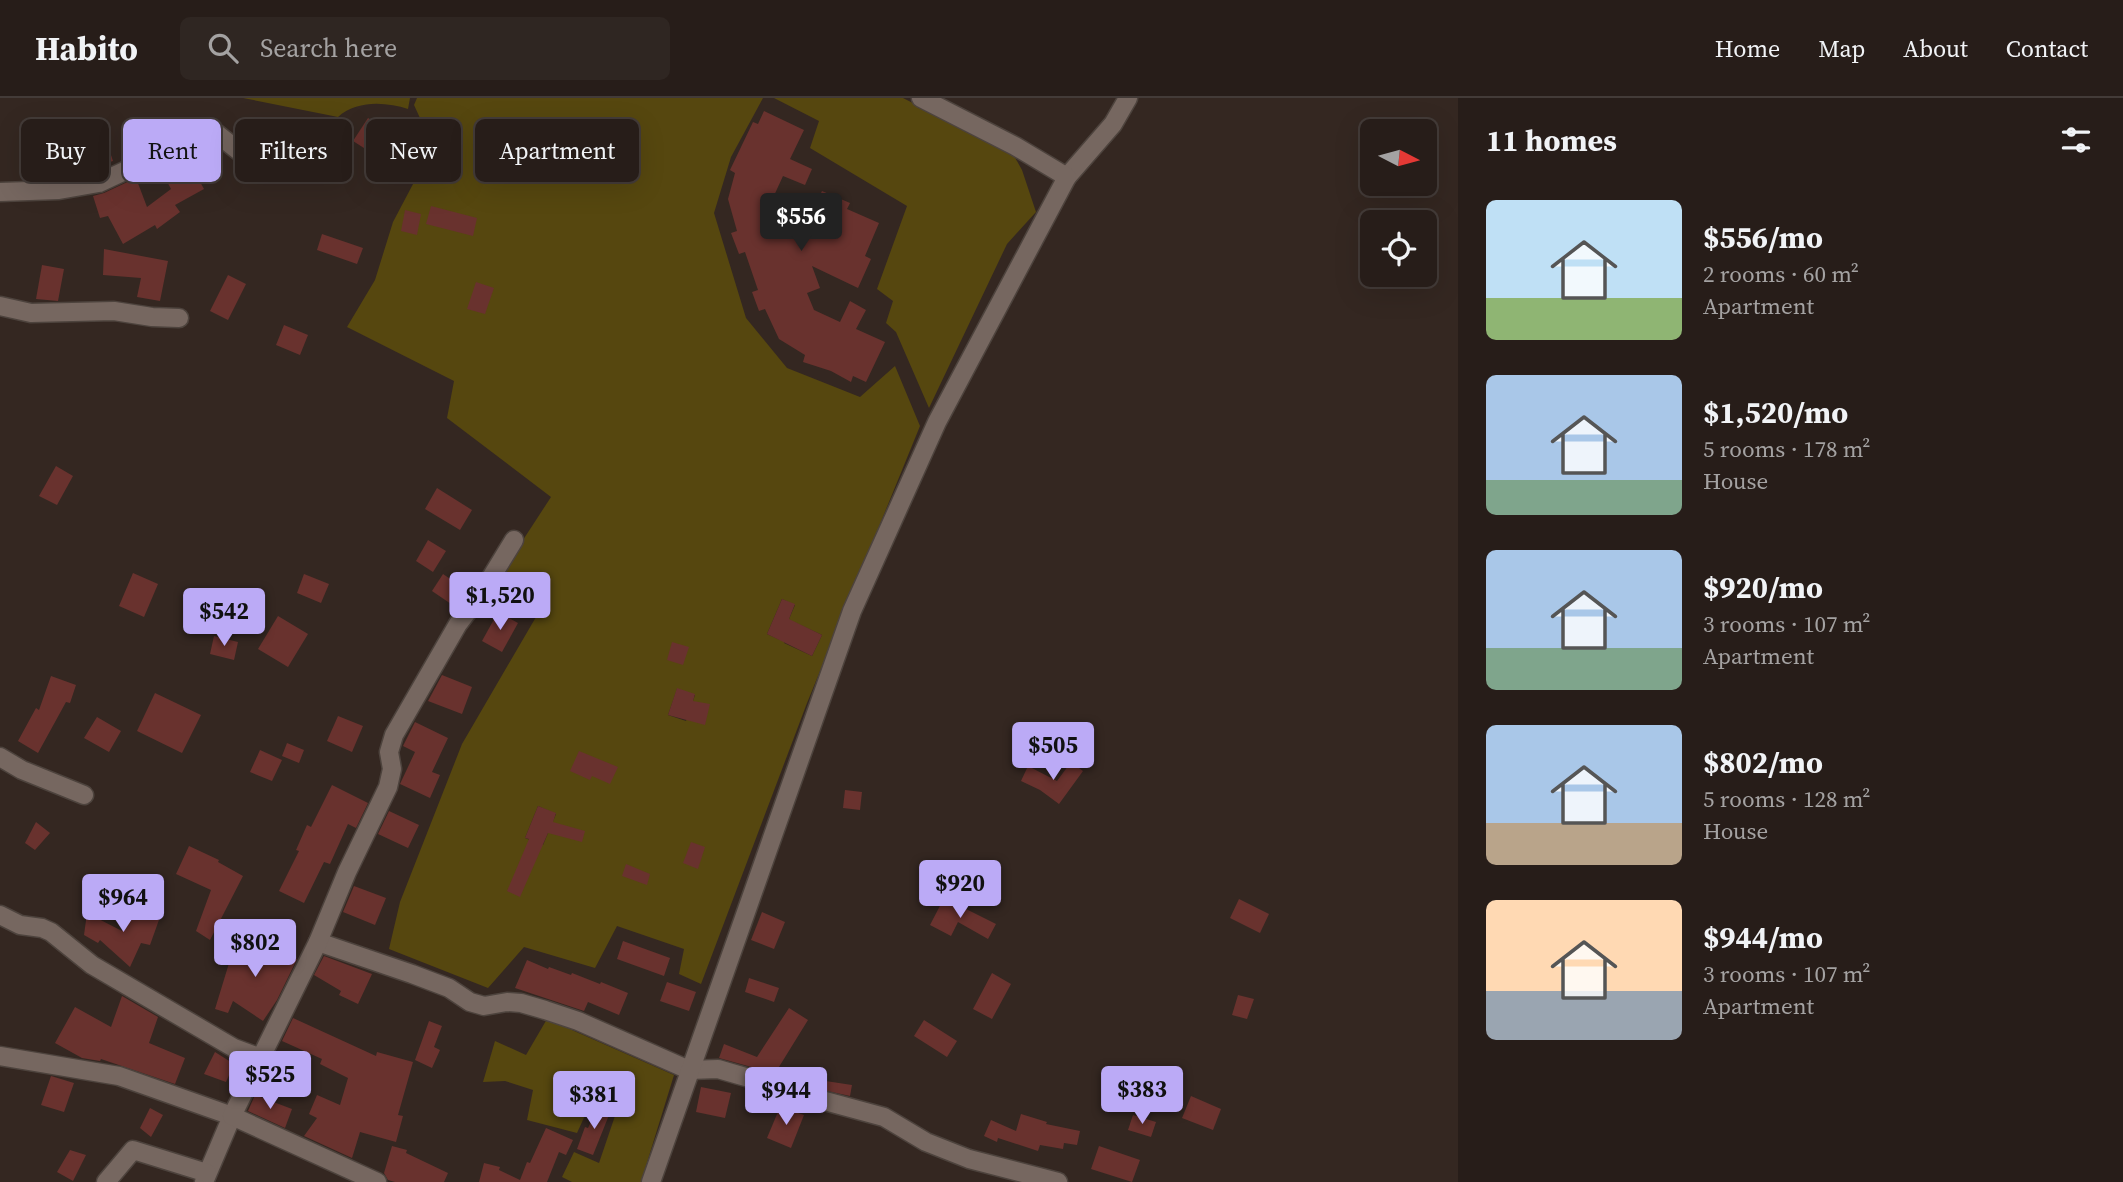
<!DOCTYPE html>
<meta charset="utf-8">
<style>
:root{--surface:#271d19;--page:#2f2622;--text:#f1f3f6;--muted:#a4a2a2;--line:#433b38;--accent:#bbaaf6}
body{margin:0;font-family:"Source Serif 4",serif;background:var(--page);color:var(--text);height:100vh;display:flex;flex-direction:column;font-size:26px;white-space:nowrap}
*{box-sizing:border-box;margin:0}
p{font-size:23px;color:var(--muted)}
.icon{flex:none;width:38px;height:38px;fill:none;stroke:currentColor;stroke-width:2;stroke-linecap:round;stroke-linejoin:round}
.map{position:relative;flex:1;overflow:hidden}
.sheet{display:flex;flex-direction:column;background:var(--surface);width:665px}
.sheet>*{flex:none}
.top-card{position:absolute;left:21px;top:21px;width:665px;height:63px;display:flex;gap:14px}
.needle{width:46px;rotate:96deg}
.fabs{position:absolute;left:1360px;top:21px;display:grid;gap:14px}
.fabs a{display:grid;place-items:center;width:77px;height:77px;border-radius:10px;background:var(--surface);box-shadow:0 7px 28px #0002,0 0 0 2px var(--line);font-size:35px}
.price{position:absolute;translate:-50% -60px;padding:0 16px;border-radius:7px;background:var(--accent);color:#111;font-size:23px;line-height:46px;filter:drop-shadow(0 2px 4px #0008)}
.price::after{content:'';position:absolute;left:50%;top:42px;width:21px;height:16px;margin-left:-10px;background:inherit;clip-path:polygon(0 0,100% 0,50% 100%)}
.price.active{background:#222;color:#fff}
ul{padding:0;list-style:none}
li{display:flex;align-items:center;gap:21px;height:175px;padding:0 28px}
li span{display:grid;place-items:center;flex:none;width:196px;height:140px;border-radius:10px;color:#555}
li>.icon{margin-inline-start:auto}
span .icon{width:84px;height:84px;fill:#fffc;stroke-width:1}
li b{font-size:30px}
h2{display:flex;justify-content:space-between;align-items:center;height:84px;padding:0 28px;font-size:30px}
.chip{padding:0 24px;border-radius:10px;background:var(--surface);box-shadow:0 7px 28px #0002,0 0 0 2px var(--line);font-size:24px;line-height:63px}
.chip.active{background:var(--accent);color:#111}
header{display:flex;align-items:center;gap:42px;box-sizing:border-box;height:98px;padding:0 35px;background:var(--surface);border-bottom:2px solid var(--line)}
header strong{font-size:33px}
nav{display:flex;gap:38px;margin-inline-start:auto;font-size:24px}
.search{width:490px;height:63px;background:var(--page);display:flex;align-items:center;gap:18px;box-sizing:border-box;padding:0 24px;border-radius:10px;color:var(--muted);font-size:26px}
main{display:flex;flex:1;min-height:0}
.map>svg:first-child{display:block}
.green{fill:#56470f;fill-rule:evenodd}
.building{fill:#69322e}
.lines{fill:none;stroke-linecap:round;stroke-linejoin:round}
.minor-casing{stroke:#4d433d;stroke-width:21}
.minor{stroke:#766760;stroke-width:18}
</style>
<header>
<strong>Habito</strong>
<div class="search"><svg class="icon" aria-label="search" viewBox="0 0 24 24"><circle cx="10" cy="10" r="6"/><path d="M15 15l6 6"/></svg>Search here</div>
<nav><a>Home</a><a>Map</a><a>About</a><a>Contact</a></nav>
</header>
<main>
<div class="map">
<svg width="1458" height="1084" viewBox="0 0 1458 1084">
<rect width="100%" height="100%" fill="#342721"/>
<g class="green">
<path d="M243,0h167l-2,11c-22,-7 -51,-9 -70,8z"/>
<path d="M417,0h346l-32,59 -17,56 32,105 41,50 73,29 35,-31 25,60 -113,277 -106,281 -22,-10 5,-25 -67,-23 -22,42 -71,-21 -36,41 -99,-39 11,-47 62,-158 74,-127 -43,-31 58,-89 -104,-79 7,-37 -107,-54 28,-47 18,-58 29,-55 9,-25 -17,-37zM782,501l13,6 -15,35 -13,-6zM794,524l28,13 -10,21 -28,-13zM677,591l18,6 -9,26 -18,-6zM538,708l18,8 -13,31 -18,-7z"/>
<path d="M774,0h129l110,56 9,16 14,42 -29,32 -78,164 -33,-76 -10,-9 7,-22 -16,-12 30,-83 -97,-58 9,-27z"/>
<path d="M547,921l127,56 -33,107h-69l-10,-5 12,-25 25,11 19,-56 -25,-9 -16,35 -50,-13 6,-30 -28,-9 -22,1 12,-41 31,14z"/>
</g>
<g class="building">
<path d="M764,13l40,19 -14,29 22,10 -7,16 -22,-9 -11,24 6,16 14,-5 9,23 21,-43 28,12 -3,6 32,14 -14,33 6,3 -13,29 -46,-22 8,22 -13,5 7,17 26,12 10,-21 16,9 -10,19 29,13 -19,40 -13,-6 -2,6 -20,-11 -28,-9 2,-7 -26,-16 -14,-30 -6,2 -7,-19 6,-2 -13,-38 -6,2 -8,-21 6,-2 -9,-32 7,-26 -5,-3 23,-48 5,2z"/>
<path d="M368,20l25,16 -15,23 -25,-16z"/>
<path d="M100,24l13,39 -36,11 -12,-39z"/>
<path d="M187,60l17,31 -29,16 5,7 -23,17 -2,-4 -32,19 -15,-28 -8,2 -7,-22 11,-3 32,-15 11,29 24,-18 -9,-17z"/>
<path d="M431,108l46,12 -4,18 -47,-12z"/>
<path d="M405,112l16,4 -4,21 -16,-4z"/>
<path d="M322,136l41,14 -6,16 -40,-14z"/>
<path d="M104,151l64,12 -8,40 -23,-4 4,-19 -38,-3z"/>
<path d="M42,167l22,4 -6,32 -22,-2z"/>
<path d="M228,177l18,9 -18,36 -18,-9z"/>
<path d="M476,184l18,6 -9,26 -18,-5z"/>
<path d="M284,227l24,10 -8,20 -24,-10z"/>
<path d="M56,368l17,10 -16,29 -18,-9z"/>
<path d="M437,390l35,22 -12,20 -35,-21z"/>
<path d="M428,442l18,11 -13,21 -17,-11z"/>
<path d="M133,475l25,11 -14,33 -25,-11z"/>
<path d="M304,476l25,10 -8,19 -24,-10z"/>
<path d="M443,476l22,15 -11,17 -22,-15z"/>
<path d="M782,501l13,5 -6,15 33,16 -10,21 -45,-22z"/>
<path d="M498,514l20,11 -16,29 -20,-11z"/>
<path d="M278,518l30,18 -20,33 -30,-18z"/>
<path d="M214,538l24,6 -4,18 -24,-6z"/>
<path d="M672,544l17,5 -6,18 -16,-5z"/>
<path d="M442,577l30,12 -10,27 -34,-13z"/>
<path d="M51,578l25,9 -6,18 -4,-1 -28,51 -20,-12 18,-33 3,2z"/>
<path d="M677,590l18,6 -2,7 17,3 -5,21 -37,-10z"/>
<path d="M155,595l46,22 -19,38 -45,-22z"/>
<path d="M338,618l25,10 -11,26 -25,-11z"/>
<path d="M97,619l24,14 -12,21 -25,-14z"/>
<path d="M415,624l33,16 -16,34 8,3 -10,23 -30,-14 15,-32 -12,-6z"/>
<path d="M287,645l17,7 -5,13 -17,-7z"/>
<path d="M260,652l22,10 -10,21 -22,-9z"/>
<path d="M579,653l39,16 -8,17 -18,-8 -2,4 -20,-9z"/>
<path d="M1071,664l12,9 -24,33 -19,-14 -19,-9 7,-15 29,15z"/>
<path d="M332,687l36,18 -12,25 -8,-4 -18,40 -6,-2 -20,41 -25,-12 20,-40 -3,-1 11,-25 4,2z"/>
<path d="M845,692l17,2 -2,18 -17,-2z"/>
<path d="M538,708l18,7 -3,9 32,9 -3,11 -34,-9 -28,64 -13,-6 22,-52 -4,-1z"/>
<path d="M389,713l30,14 -11,23 -30,-14z"/>
<path d="M36,724l14,11 -15,17 -10,-7z"/>
<path d="M691,744l14,5 -7,22 -15,-6z"/>
<path d="M189,748l30,14 -1,2 25,14 -33,64 -14,-9 15,-41 -35,-16z"/>
<path d="M626,766l24,10 -3,11 -25,-9z"/>
<path d="M354,788l32,12 -11,27 -32,-13z"/>
<path d="M944,800l52,26 -8,15 -30,-17 -7,14 -21,-11z"/>
<path d="M1239,801l30,15 -9,19 -30,-15z"/>
<path d="M128,812l32,7 -10,28 -9,-2 -11,24 -30,-27 -2,3 -14,-8 3,-22 35,18z"/>
<path d="M762,814l23,10 -11,27 -23,-9z"/>
<path d="M237,839l27,16 4,-7 29,13 -20,41 -14,21 -30,-20 -5,12 -13,-4z"/>
<path d="M623,843l47,17 -6,18 -47,-17z"/>
<path d="M324,858l48,18 -14,30 -19,-9 2,-4 -27,-16z"/>
<path d="M527,862l21,9 1,-2 22,8 1,-2 28,11 1,-2 27,11 -9,22 -31,-13 -4,9 -69,-23z"/>
<path d="M992,875l19,11 -19,35 -19,-10z"/>
<path d="M749,880l30,10 -5,14 -29,-10z"/>
<path d="M667,884l29,10 -7,19 -29,-10z"/>
<path d="M1238,897l16,4 -7,20 -15,-4z"/>
<path d="M122,898l36,21 -9,26 36,15 -10,26 -74,-25 -1,2 -18,-3 -27,-15 20,-36 36,20z"/>
<path d="M789,910l19,12 -34,55 -8,-4 -47,-13 5,-14 33,13z"/>
<path d="M293,920l83,38 1,-4 36,10 -15,53 5,1 -7,26 -36,-10 -8,26 -48,-22 13,-18 -8,-4 8,-19 23,10 8,-27 -28,-14 2,-5 -40,-18z"/>
<path d="M924,922l33,21 -10,16 -33,-21z"/>
<path d="M429,923l13,5 -8,21 6,3 -8,18 -17,-8z"/>
<path d="M215,954l19,12 -8,18 -22,-8z"/>
<path d="M51,978l23,7 -10,29 -23,-7z"/>
<path d="M819,982l33,5 -2,11 -32,-7z"/>
<path d="M701,989l30,6 -6,25 -29,-6z"/>
<path d="M255,997l37,14 -7,19 -37,-17z"/>
<path d="M1191,998l30,13 -8,21 -31,-12z"/>
<path d="M599,1006l12,6 -18,45 -16,-6 8,-22 3,1z"/>
<path d="M780,1009l24,8 -13,33 -24,-10z"/>
<path d="M150,1010l13,7 -12,22 -11,-9z"/>
<path d="M1021,1016l26,8 -1,2 34,7 -3,14 -13,-2 -1,6 -23,-4 -2,6 -40,-13 -1,4 -13,-6 7,-16 25,11z"/>
<path d="M1133,1017l23,7 -5,15 -23,-7z"/>
<path d="M546,1030l27,12 -7,15 -7,-3 -12,30h-68l5,-19 16,4 -1,3 21,10 7,-18 3,1z"/>
<path d="M392,1048l15,4 -1,3 42,20 -4,9h-49l-7,-2 -4,-7z"/>
<path d="M1099,1048l41,14 -8,22 -41,-13z"/>
<path d="M70,1052l16,5 -13,26 -16,-9z"/>
</g>
<g class="lines">
<g class="minor-casing">
<g id="minor">
<path d="M1067,79l46,-53 15,-26"/>
<path d="M0,94l59,-2 40,-7 109,-51 8,1 29,23"/>
<path d="M0,208l31,7 83,-2 38,6 27,1"/>
<path d="M0,659l22,13 62,25"/>
<path d="M0,817l20,10 22,3 9,4 41,33 142,83 27,10"/>
<path d="M318,844l94,32 37,14 21,14 14,4 23,-4 14,1 24,7 33,11 111,49 29,-1 45,13 23,15 39,4 59,16 42,25 43,17 89,23"/>
<path d="M0,958l119,20 113,40 -28,66"/>
<path d="M106,1084l27,-32 74,23"/>
<path d="M377,1084l-145,-66 86,-174 29,-70 41,-85 4,-18 -3,-17 5,-17 64,-111 23,-30 33,-54"/>
<path d="M651,1084l201,-571 85,-189 130,-245 -52,-31 -94,-48"/>
</g>
</g>
<use href="#minor" class="minor"/>
</g>
</svg>
<div class="fabs">
<a><svg class="needle" viewBox="-14 -14 28 28"><path d="M0-13l5 13h-10z" fill="#e53935"/><path d="M0 13l5-13h-10z" fill="#a4a2a2"/></svg></a>
<a><svg class="icon" aria-label="locate" viewBox="0 0 24 24"><circle cx="12" cy="12" r="6"/><path d="M12 2v4M12 18v4M2 12h4M18 12h4"/></svg></a>
</div>
<b class="price active" style="left:801px;top:155px">$556</b>
<b class="price" style="left:500px;top:534px">$1,520</b>
<b class="price" style="left:224px;top:550px">$542</b>
<b class="price" style="left:1053px;top:684px">$505</b>
<b class="price" style="left:960px;top:822px">$920</b>
<b class="price" style="left:123px;top:836px">$964</b>
<b class="price" style="left:255px;top:881px">$802</b>
<b class="price" style="left:270px;top:1013px">$525</b>
<b class="price" style="left:1142px;top:1028px">$383</b>
<b class="price" style="left:786px;top:1029px">$944</b>
<b class="price" style="left:594px;top:1033px">$381</b>
<div class="top-card">
<a class="chip">Buy</a>
<a class="chip active">Rent</a>
<a class="chip">Filters</a>
<a class="chip">New</a>
<a class="chip">Apartment</a>
</div>
</div>
<section class="sheet">
<h2>11 homes<svg class="icon" aria-label="filters" viewBox="0 0 24 24"><path d="M4 7h16M4 17h16"/><circle cx="9" cy="7" r="2"/><circle cx="15" cy="17" r="2"/></svg></h2>
<ul>
<li><span style="background:linear-gradient(#bfe0f5 70%,#8fb573 0)"><svg class="icon" aria-label="home" viewBox="0 0 24 24"><path d="M3 11l9-7 9 7M6 9v11h12V9"/></svg></span><div><b>$556/mo</b><p>2 rooms · 60 m²</p><p>Apartment</p></div></li>
<li><span style="background:linear-gradient(#a9c7e8 75%,#7fa58c 0)"><svg class="icon" aria-label="home" viewBox="0 0 24 24"><path d="M3 11l9-7 9 7M6 9v11h12V9"/></svg></span><div><b>$1,520/mo</b><p>5 rooms · 178 m²</p><p>House</p></div></li>
<li><span style="background:linear-gradient(#a9c7e8 70%,#7fa58c 0)"><svg class="icon" aria-label="home" viewBox="0 0 24 24"><path d="M3 11l9-7 9 7M6 9v11h12V9"/></svg></span><div><b>$920/mo</b><p>3 rooms · 107 m²</p><p>Apartment</p></div></li>
<li><span style="background:linear-gradient(#a9c7e8 70%,#b9a48a 0)"><svg class="icon" aria-label="home" viewBox="0 0 24 24"><path d="M3 11l9-7 9 7M6 9v11h12V9"/></svg></span><div><b>$802/mo</b><p>5 rooms · 128 m²</p><p>House</p></div></li>
<li><span style="background:linear-gradient(#ffd9b3 65%,#9aa5b1 0)"><svg class="icon" aria-label="home" viewBox="0 0 24 24"><path d="M3 11l9-7 9 7M6 9v11h12V9"/></svg></span><div><b>$944/mo</b><p>3 rooms · 107 m²</p><p>Apartment</p></div></li>
</ul>
</section>
</main>
